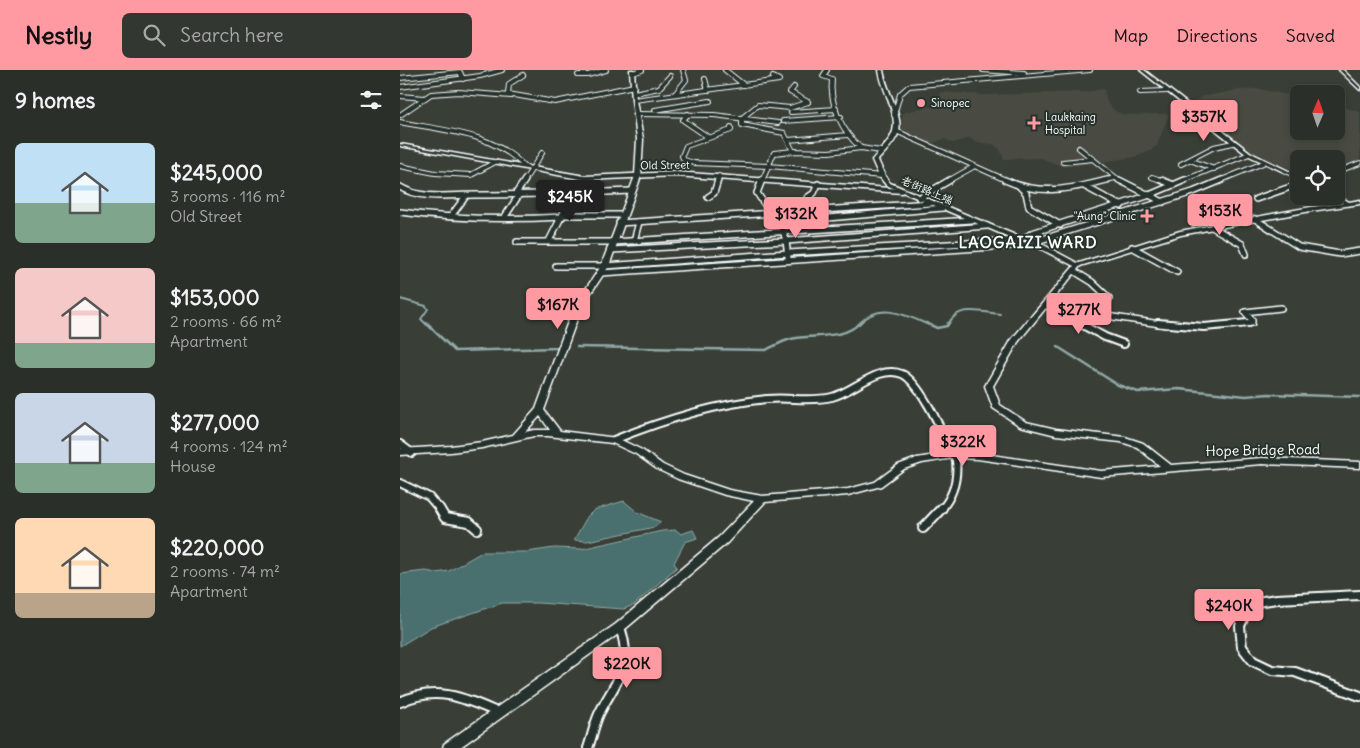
<!DOCTYPE html>
<meta charset="utf-8">
<style>
:root{--surface:#2b2f29;--page:#333731;--text:#f1f3f6;--muted:#a6a9a8;--line:#474a46;--accent:#ff9aa2}
body{margin:0;font-family:Delius,"LXGW WenKai TC",sans-serif;background:var(--page);color:var(--text);height:100vh;display:flex;flex-direction:column;font-size:19px;white-space:nowrap}
*{box-sizing:border-box;margin:0}
p{font-size:16px;color:var(--muted)}
.icon{flex:none;width:28px;height:28px;fill:none;stroke:currentColor;stroke-width:2;stroke-linecap:round;stroke-linejoin:round}
.map{position:relative;flex:1;overflow:hidden}
.side{display:flex;flex-direction:column;background:var(--surface);width:400px}
.side>*{flex:none}
.needle{width:32px;rotate:2deg}
.controls{position:absolute;left:890px;top:15px;display:grid;gap:10px}
.controls a{display:grid;place-items:center;width:55px;height:55px;border-radius:8px;background:var(--surface);box-shadow:0 2px 8px #0003,0 0 0 1px var(--line);font-size:25px}
.price{position:absolute;translate:-50% -42px;padding:0 11px;border-radius:5px;background:var(--accent);color:#111;font-size:16px;line-height:32px;filter:drop-shadow(0 1px 2px #0008)}
.price::after{content:'';position:absolute;left:50%;top:30px;width:15px;height:11px;margin-left:-8px;background:inherit;clip-path:polygon(0 0,100% 0,50% 100%)}
.price.current{background:#222;color:#fff}
ul{padding:0;list-style:none}
li{display:flex;align-items:center;gap:15px;height:125px;padding:0 15px}
li span{display:grid;place-items:center;flex:none;width:140px;height:100px;border-radius:8px;color:#555}
li>.icon{margin-inline-start:auto}
span .icon{width:60px;height:60px;fill:#fffc;stroke-width:1}
li b{font-size:21px}
h2{display:flex;justify-content:space-between;align-items:center;height:60px;padding:0 15px;font-size:21px}
header{display:flex;align-items:center;gap:30px;box-sizing:border-box;height:70px;padding:0 25px;background:var(--accent);color:#111}
header strong{font-size:24px}
nav{display:flex;gap:28px;margin-inline-start:auto;font-size:18px}
.search{width:350px;height:45px;background:var(--page);display:flex;align-items:center;gap:12px;box-sizing:border-box;padding:0 18px;border-radius:8px;color:var(--muted);font-size:19px}
main{display:flex;flex:1;min-height:0}
.map>svg:first-child{display:block}
.built{fill:#4a4c42}
.water{fill:#4a6f6e;stroke:#92a9a8}
.lines{fill:none;stroke-linecap:round;stroke-linejoin:round}
.stream-far1{stroke:#92a9a8;stroke-width:2}
.stream{stroke:#92a9a8;stroke-width:2.5}
.minor-far3-casing{stroke:#fff;stroke-width:6}
.minor-far2-casing{stroke:#fff;stroke-width:8}
.minor-far1-casing{stroke:#fff;stroke-width:10}
.minor-casing{stroke:#fff;stroke-width:12}
.tertiary-casing{stroke:#fff;stroke-width:3}
.secondary-casing{stroke:#fff;stroke-width:3}
.minor-far3{stroke:#26332d;stroke-width:4}
.minor-far2{stroke:#26332d;stroke-width:5}
.minor-far1{stroke:#26332d;stroke-width:6}
.minor{stroke:#26332d;stroke-width:8}
.tertiary{fill:#26332d;fill-rule:evenodd}
.secondary{fill:#26332d;fill-rule:evenodd}
.poi-dot{fill:#ff9aa2;stroke:#26332d;stroke-width:2}
.labels{text-anchor:middle;stroke-width:4;stroke-linejoin:round;paint-order:stroke}
.far-poi-label{font-size:11px;fill:#fff;stroke:#26332d;text-anchor:start}
.far-street-label{font-size:11px;fill:#fff;stroke:#26332d}
.street-label{font-size:14px;fill:#fff;stroke:#26332d}
.far-district-label{font-size:16px;font-weight:bold;letter-spacing:1px;fill:#fff;stroke:#26332d}
</style>
<header>
<strong>Nestly</strong>
<div class="search"><svg class="icon" aria-label="search" viewBox="0 0 24 24"><circle cx="10" cy="10" r="6"/><path d="M15 15l6 6"/></svg>Search here</div>
<nav><a>Map</a><a>Directions</a><a>Saved</a></nav>
</header>
<main>
<section class="side">
<h2>9 homes<svg class="icon" aria-label="filters" viewBox="0 0 24 24"><path d="M4 7h16M4 17h16"/><circle cx="9" cy="7" r="2"/><circle cx="15" cy="17" r="2"/></svg></h2>
<ul>
<li><span style="background:linear-gradient(#bfe0f5 60%,#7fa58c 0)"><svg class="icon" aria-label="home" viewBox="0 0 24 24"><path d="M3 11l9-7 9 7M6 9v11h12V9"/></svg></span><div><b>$245,000</b><p>3 rooms · 116 m²</p><p>Old Street</p></div></li>
<li><span style="background:linear-gradient(#f6c9c9 75%,#7fa58c 0)"><svg class="icon" aria-label="home" viewBox="0 0 24 24"><path d="M3 11l9-7 9 7M6 9v11h12V9"/></svg></span><div><b>$153,000</b><p>2 rooms · 66 m²</p><p>Apartment</p></div></li>
<li><span style="background:linear-gradient(#c9d6e8 70%,#7fa58c 0)"><svg class="icon" aria-label="home" viewBox="0 0 24 24"><path d="M3 11l9-7 9 7M6 9v11h12V9"/></svg></span><div><b>$277,000</b><p>4 rooms · 124 m²</p><p>House</p></div></li>
<li><span style="background:linear-gradient(#ffd9b3 75%,#b9a48a 0)"><svg class="icon" aria-label="home" viewBox="0 0 24 24"><path d="M3 11l9-7 9 7M6 9v11h12V9"/></svg></span><div><b>$220,000</b><p>2 rooms · 74 m²</p><p>Apartment</p></div></li>
</ul>
</section>
<div class="map">
<svg width="960" height="678" viewBox="0 0 960 678">
<rect width="100%" height="100%" fill="#393f37"/>
<filter id="ink" filterUnits="userSpaceOnUse"><feTurbulence type="fractalNoise" baseFrequency=".02" numOctaves="2"/><feDisplacementMap in="SourceGraphic" scale="10" xChannelSelector="R" yChannelSelector="G"/><feConvolveMatrix kernelMatrix="1 2 1 2 8 2 1 2 1" color-interpolation-filters="sRGB"/></filter>
<g filter="url(#ink)">
<g class="built">
<path d="M704,19l3,14 8,8 9,4 45,-1 -12,31 -7,6 -15,6 -71,10 -23,-9 -37,1 -4,-10 -7,-5 -18,-2 -5,-4 -18,5 -7,-4 -17,5 -27,-12 2,-19 23,-6h15l-1,-15 45,3 101,-3z"/>
<path d="M859,19l40,8v34h37v-26l24,7v47l-24,9v-9h-37v14l-39,-18 -7,-1 -63,-49 11,-8 37,-7z"/>
</g>
<g class="water">
<path d="M224,431l13,11 24,10 -6,5 -68,14 -13,-1 13,-23 7,-7z"/>
<path d="M276,460l5,4 12,-4 4,8 -12,4 -11,21 3,4 -43,38 -10,4 -86,-6h-36l-71,24 -31,19v-72l26,-3 10,2 13,-2 33,-19h45l27,-4 27,1 81,-18z"/>
</g>
<g class="lines">
<g class="stream-far1">
<path d="M0,229l26,7 2,3 -7,10 6,6"/>
<path d="M458,255c21,-24 46,-11 71,0"/>
<path d="M548,255c9,-21 33,-13 52,-11"/>
</g>
<g class="stream">
<path d="M26,253l29,28 102,-3"/>
<path d="M526,253l11,5 10,-2 1,-3"/>
<path d="M177,277l189,3c8,-4 17,-9 25,-11 20,-5 54,1 68,-16"/>
<path d="M658,277l60,38 20,7 41,-3 67,7 22,-2 92,3"/>
</g>
<g class="minor-far3-casing">
<g id="minor-far3">
<path d="M325,0l19,15"/>
<path d="M427,0l-4,6 9,3c-3,25 10,53 29,69"/>
<path d="M583,0l41,3"/>
<path d="M233,3l9,-3"/>
<path d="M123,5l-14,9 -1,10 47,8 79,-16"/>
<path d="M178,5h10l18,-5"/>
<path d="M0,8l60,-6 3,7"/>
<path d="M305,9l3,11"/>
<path d="M0,17l80,-11 22,-6"/>
<path d="M394,17l-4,5 18,10"/>
<path d="M740,22l27,-1"/>
<path d="M234,23l25,-5 11,-12"/>
<path d="M275,24l11,-14 -3,-10"/>
<path d="M0,26l25,2 6,-4 28,-2 52,4"/>
<path d="M234,30l145,-20 -6,-3"/>
<path d="M255,40l55,-9"/>
<path d="M391,42l45,-3"/>
<path d="M236,44l78,1 64,8"/>
<path d="M288,44l-5,6 25,17"/>
<path d="M0,45l25,-17"/>
<path d="M494,45l6,-21 9,-8 181,-16"/>
<path d="M383,51l58,-4"/>
<path d="M0,52c44,9 92,10 125,45"/>
<path d="M331,57v3l-45,16 -4,10 2,4 10,3 75,3 113,10"/>
<path d="M496,61l112,50"/>
<path d="M388,70l60,-5"/>
<path d="M679,78l41,33"/>
<path d="M393,81l-9,-18 -42,-8v-7l16,-13 32,3 18,-6"/>
<path d="M790,90l24,9"/>
<path d="M663,92l30,-3"/>
<path d="M781,94l33,-17 19,-4"/>
<path d="M0,96l35,7 36,2 24,-13"/>
<path d="M936,102l24,-9"/>
<path d="M752,107l12,4"/>
<path d="M124,111l18,-28"/>
<path d="M317,111l2,-5"/>
<path d="M362,111l12,-28 19,-2 36,1 32,-4 20,3"/>
<path d="M548,111l25,-14"/>
<path d="M702,111l13,-3"/>
<path d="M782,111l67,-27"/>
<path d="M819,111l44,-18"/>
</g>
</g>
<g class="minor-far2-casing">
<g id="minor-far2">
<path d="M362,110l-5,13 14,21"/>
<path d="M605,110c34,16 67,9 102,0"/>
<path d="M719,110l44,22"/>
<path d="M761,110l13,5"/>
<path d="M684,116l37,20"/>
<path d="M0,117c21,13 51,8 75,8 52,0 105,-2 157,-4"/>
<path d="M620,117l6,6 3,14 31,18"/>
<path d="M115,125l10,-15"/>
<path d="M308,127l6,-4 4,-13"/>
<path d="M519,128l31,-18"/>
<path d="M856,129l43,-15"/>
<path d="M406,141l1,-13 7,-5 4,-9"/>
<path d="M0,142c53,7 108,8 162,5"/>
<path d="M378,143l8,28 2,16"/>
<path d="M163,145h61"/>
<path d="M51,146l15,-20"/>
<path d="M104,148l15,-23"/>
<path d="M855,149l44,28 41,7 20,-3"/>
<path d="M381,152l162,-14"/>
<path d="M219,153l312,-20"/>
<path d="M812,157l30,17 4,10"/>
<path d="M626,167l6,-4 115,-37 38,-16"/>
<path d="M149,171l24,-47"/>
<path d="M234,171l5,-19"/>
<path d="M637,171l156,-49 29,-12"/>
<path d="M117,172h96l359,-22"/>
<path d="M732,177l45,25"/>
<path d="M211,180l175,-9 201,-15"/>
<path d="M156,196h49l183,-13 231,-13"/>
<path d="M674,201l18,11 17,16 -1,3 -19,4 2,8"/>
<path d="M201,203l424,-28"/>
<path d="M649,230l24,11 94,14"/>
<path d="M645,235l37,20"/>
<path d="M833,255l19,-2v-3l-7,-8 36,-4"/>
</g>
</g>
<g class="minor-far1-casing">
<g id="minor-far1">
<path d="M679,253l26,14 19,7"/>
<path d="M758,253l46,4 44,-4"/>
<path d="M214,370c49,-20 100,-36 153,-41 22,-2 44,3 65,-2 21,-5 47,-33 70,-23 19,8 44,66 54,86 2,19 -2,35 -15,50"/>
<path d="M0,374l12,9"/>
<path d="M0,413l29,14 11,13"/>
</g>
</g>
<g class="minor-casing">
<g id="minor">
<path d="M39,438l6,10 24,4 8,7"/>
<path d="M523,458l19,-20"/>
<path d="M960,525l-83,4 -27,4 -10,23 2,21 11,14 19,9 23,2 65,24"/>
<path d="M0,632c37,-17 64,-4 99,11"/>
<path d="M188,678c4,-11 6,-23 11,-34 17,-35 35,-45 21,-87"/>
</g>
</g>
<g class="tertiary-casing">
<g id="tertiary">
<path d="M740,0h4l107,83 48,23v3l-52,-24z"/>
<path d="M939,0h4l17,17v3z"/>
<path d="M0,74l185,32 91,-4 226,17 3,2 -3,2 -226,-17 -91,4 -185,-34z"/>
<path d="M936,124l13,8 11,-2v4l-49,7 -130,24 -101,31 -2,1 -3,-2 1,-1 104,-33 131,-24 32,-4 -9,-6v-1h2z"/>
</g>
</g>
<g class="secondary-casing">
<path id="secondary" d="M230,0h4l2,30 7,39 -2,37 -32,90 -28,42 -37,102 16,21 57,7 25,12 21,15 21,10 45,15 33,6 86,-7 27,-7 23,-17 19,-7 36,-6 25,1 123,18 59,-5 -23,-19 -16,-5 -65,-7 -36,-9 -27,-18 -8,-22 27,-47 62,-73 -39,-20 -7,2 -11,-4 -1,-4 -130,-55 -7,-9 -7,-16c7,-9 18,-18 21,-29 5,-17 -12,-43 -14,-61h4c2,18 20,44 16,61 -3,11 -14,21 -21,29l7,16 5,7 130,54 6,-2 10,3 4,5 41,22 -63,77 -25,44 7,19 26,17 30,7 69,8 18,6 28,22 91,-7 98,4v6l-98,-4 -161,13 -123,-18 -25,-1 -31,5 -18,6 -23,17 -33,9 -83,7 -38,41 -103,87 -165,118h-16l1,-4 172,-120 103,-87 35,-36 -29,-6 -47,-16 -21,-10 -21,-15 -24,-11 -64,-7h-14l-52,12 -31,4 -51,3v-6l51,-3 31,-4 31,-7 23,-26 37,-101 28,-42 34,-90 2,-37 -5,-39zM626,169l7,3 -5,2 -5,-2v-2zM140,346l10,14h-16l-9,2z"/>
</g>
<use href="#minor-far3" class="minor-far3"/>
<use href="#minor-far2" class="minor-far2"/>
<use href="#minor-far1" class="minor-far1"/>
<use href="#minor" class="minor"/>
<use href="#tertiary" class="tertiary"/>
<use href="#secondary" class="secondary"/>
</g>
</g>
<g class="poi-dot">
<circle cx="521" cy="33" r="5"/>
<path d="M631.5 45.5h5v5h5v5h-5v5h-5v-5h-5v-5h5z"/>
<path d="M744.5 138.5h5v5h5v5h-5v5h-5v-5h-5v-5h5z"/>
</g>
<g class="labels">
<g class="far-poi-label">
<text x="531" y="37">Sinopec</text>
<text x="645" y="51">Laukkaing<tspan x="645" dy="13">Hospital</tspan></text>
<text x="736" y="150" text-anchor="end">"Aung" Clinic</text>
</g>
<g class="far-street-label">
<text transform="translate(265 95) rotate(-1)" y="4">Old Street</text>
<text transform="translate(527 120) rotate(23)" y="4">老街路上端</text>
</g>
<g class="street-label">
<text transform="translate(863 380) rotate(-1)" y="5">Hope Bridge Road</text>
</g>
<g class="far-district-label">
<text x="628" y="178">LAOGAIZI WARD</text>
</g>
</g>
</svg>
<div class="controls">
<a><svg class="needle" viewBox="-14 -14 28 28"><path d="M0-13l5 13h-10z" fill="#e53935"/><path d="M0 13l5-13h-10z" fill="#a6a9a8"/></svg></a>
<a><svg class="icon" aria-label="locate" viewBox="0 0 24 24"><circle cx="12" cy="12" r="6"/><path d="M12 2v4M12 18v4M2 12h4M18 12h4"/></svg></a>
</div>
<b class="price" style="left:804px;top:72px">$357K</b>
<b class="price current" style="left:170px;top:152px">$245K</b>
<b class="price" style="left:820px;top:166px">$153K</b>
<b class="price" style="left:396px;top:169px">$132K</b>
<b class="price" style="left:158px;top:260px">$167K</b>
<b class="price" style="left:679px;top:265px">$277K</b>
<b class="price" style="left:563px;top:397px">$322K</b>
<b class="price" style="left:829px;top:561px">$240K</b>
<b class="price" style="left:227px;top:619px">$220K</b>
</div>
</main>
